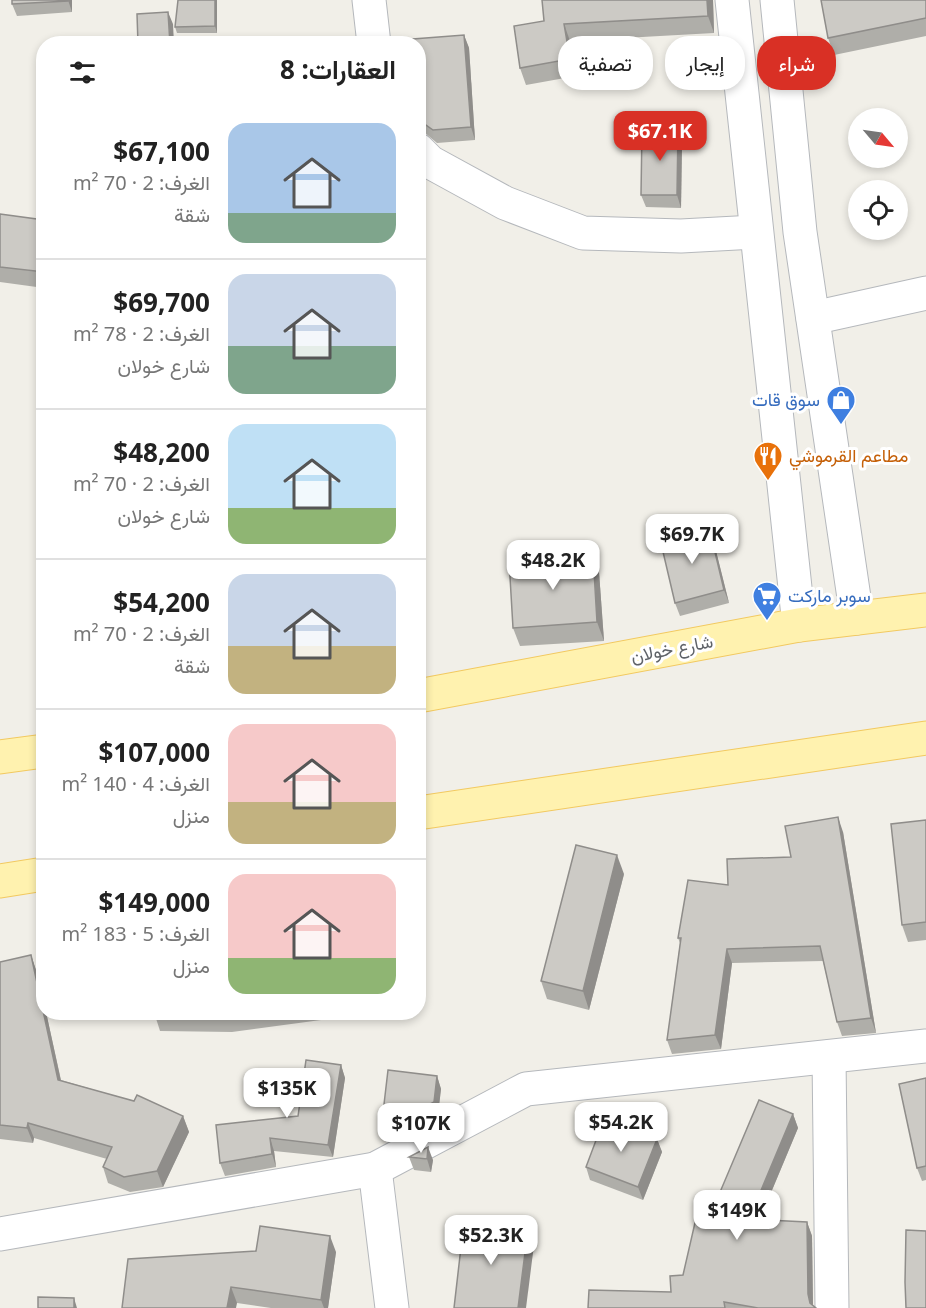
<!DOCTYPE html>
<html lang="ar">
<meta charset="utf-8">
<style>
:root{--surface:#fff;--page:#f6f6f6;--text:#222;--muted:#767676;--line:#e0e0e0;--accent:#d93025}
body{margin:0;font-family:"Noto Sans",Vazirmatn,sans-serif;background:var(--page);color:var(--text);direction:rtl;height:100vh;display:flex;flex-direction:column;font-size:22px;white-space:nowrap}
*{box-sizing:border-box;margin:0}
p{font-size:20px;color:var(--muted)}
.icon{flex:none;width:33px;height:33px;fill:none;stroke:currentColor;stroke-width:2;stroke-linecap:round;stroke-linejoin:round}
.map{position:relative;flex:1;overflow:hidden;direction:ltr}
.details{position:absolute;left:36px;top:36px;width:390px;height:984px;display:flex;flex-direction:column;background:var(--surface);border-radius:24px;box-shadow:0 3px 9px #0003;direction:rtl}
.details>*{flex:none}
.top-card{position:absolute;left:444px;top:36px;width:392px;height:54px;direction:rtl;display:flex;gap:12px}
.needle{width:39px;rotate:119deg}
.fabs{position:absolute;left:848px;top:108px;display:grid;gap:12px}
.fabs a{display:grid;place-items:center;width:60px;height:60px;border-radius:50%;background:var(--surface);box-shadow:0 3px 9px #0003;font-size:30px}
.price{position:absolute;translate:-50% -51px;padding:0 14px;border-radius:12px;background:#fff;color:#222;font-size:20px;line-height:39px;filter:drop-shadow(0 2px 3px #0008)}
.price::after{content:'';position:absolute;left:50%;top:36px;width:18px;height:14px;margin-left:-9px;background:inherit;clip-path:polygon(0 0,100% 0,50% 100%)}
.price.current{background:var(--accent);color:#fff}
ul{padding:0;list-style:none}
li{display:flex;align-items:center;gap:18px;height:150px;padding:0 30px}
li+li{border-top:2px solid var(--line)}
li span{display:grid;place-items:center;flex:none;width:168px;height:120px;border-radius:18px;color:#555}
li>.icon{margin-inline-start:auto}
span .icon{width:72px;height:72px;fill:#fffc;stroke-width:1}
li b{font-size:26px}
h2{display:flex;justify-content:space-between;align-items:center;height:72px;padding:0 30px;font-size:26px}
.chip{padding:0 21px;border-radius:24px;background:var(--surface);box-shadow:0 3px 9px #0003;font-size:21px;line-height:54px}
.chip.current{background:var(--accent);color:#fff}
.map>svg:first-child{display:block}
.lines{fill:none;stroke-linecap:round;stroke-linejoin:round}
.minor-casing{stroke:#b5b8bc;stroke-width:35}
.major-casing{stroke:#f2c960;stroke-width:35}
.minor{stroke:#fff;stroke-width:33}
.major{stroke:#fff2af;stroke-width:33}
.wall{fill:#afaea9}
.shaded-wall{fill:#8f8d8a}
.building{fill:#cccac5;stroke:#8f8d8a;stroke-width:1.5}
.labels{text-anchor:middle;stroke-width:6;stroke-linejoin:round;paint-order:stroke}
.shop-label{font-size:18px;fill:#366cbe;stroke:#fff;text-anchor:end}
.food-label{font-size:18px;fill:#c56008;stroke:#fff;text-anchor:start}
.street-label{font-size:18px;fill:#5f6368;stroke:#fff}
</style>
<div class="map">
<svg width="926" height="1308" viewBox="0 0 926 1308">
<rect width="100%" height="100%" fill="#f1efe8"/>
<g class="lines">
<g class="minor-casing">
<g id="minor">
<path d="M369,0l5,44"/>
<path d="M732,0l67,625"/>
<path d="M777,0l23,232 57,386"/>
<path d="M418,150l12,12 75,41 78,30 98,3 74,-4"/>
<path d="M813,318l113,-25"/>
<path d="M829,1057l3,251"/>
<path d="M375,1169l17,139"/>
<path d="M0,1234l375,-65 151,-80 400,-43"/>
</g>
</g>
<g class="major-casing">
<g id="major">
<path d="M418,696l381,-71 127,-15"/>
<path d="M0,757l44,-6"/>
<path d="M418,813l508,-75"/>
<path d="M0,881l44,-7"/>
</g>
</g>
<use href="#minor" class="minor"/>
<use href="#major" class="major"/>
</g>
<g class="wall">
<path d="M12,0h60v12l-55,4 -5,-12z"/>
<path d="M217,0v33h-40l-2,-6z"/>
<path d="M713,0l1,33 -144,8 6,35 -50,9 -6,-17 -6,-42z"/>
<path d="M926,0v36l-92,19 -6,-17z"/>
<path d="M464,35l5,13 6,92 -38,3 -13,-11 -5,-12z"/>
<path d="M678,129l4,13 -1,66 -35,-1 -5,-12z"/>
<path d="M0,214l44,6v68l-44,-6z"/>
<path d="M713,539l16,64 -49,13 -5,-13z"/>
<path d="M593,554l6,18 5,69 -84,5 -7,-18z"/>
<path d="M926,820v120l-18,2 -6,-17z"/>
<path d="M843,832l33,201 -34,3 -5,-14 -14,-61 -91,2 -11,86 -49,5 -5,-14 13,-97 -2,-5 50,-53 63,-28z"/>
<path d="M624,874l-35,136 -42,-11 -6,-18z"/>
<path d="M31,955l5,15 8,33v9h2l15,68 122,36 6,16 -26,55 -33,5 -22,-9 -5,-16 4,-8 -73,-21 -1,5 -33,-4v-177z"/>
<path d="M154,1012h167v8l-89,12 -72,-1z"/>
<path d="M341,1065l4,13 -12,79 -59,-6 2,16 -51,9 -5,-13 78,-47z"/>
<path d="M437,1076l4,13 -3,25 -53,28 -4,-12z"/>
<path d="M926,1078v102l-4,1 -5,-13z"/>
<path d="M793,1114l5,14 -38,91 47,3 5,14 1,70 3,2h-228l83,-16 12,-17 32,-71z"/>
<path d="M657,1139l5,13 -19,48 -53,-20 -4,-13z"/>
<path d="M409,1157l24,3 -2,12 -17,-2z"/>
<path d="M336,1252l-8,56h-57l-34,-5 -115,5z"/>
</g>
<g class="shaded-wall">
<path d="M68,0h4v12z"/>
<path d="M215,0h2v33l-2,-7z"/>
<path d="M707,0h6l1,33 -6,-17z"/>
<path d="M168,12l5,12 1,20h-4z"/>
<path d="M564,24l6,17 6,35 -6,-17z"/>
<path d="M464,35l5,13 6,92 -4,-13z"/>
<path d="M678,129l4,13 -1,66 -4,-13z"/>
<path d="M709,527l4,12 16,64 -5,-13z"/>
<path d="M593,554l6,18 5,69 -7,-19z"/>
<path d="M838,817l5,15 33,201 -5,-15z"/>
<path d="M617,855l7,19 -35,136 -6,-19z"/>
<path d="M727,949l5,14 -11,86 -6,-14z"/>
<path d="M31,955l5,15 8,33v9h2l18,83 -6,-15z"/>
<path d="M341,1065l4,13 -12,79 -5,-12z"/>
<path d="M437,1076l4,13 -3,25 -4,-12z"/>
<path d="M793,1114l5,14 -44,105 -5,-14z"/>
<path d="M183,1116l6,16 -26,55 -6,-16z"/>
<path d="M28,1123l6,15 -1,5 -6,-15z"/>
<path d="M270,1138l4,13 2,16 -4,-13z"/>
<path d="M657,1139l5,13 -19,48 -5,-13z"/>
<path d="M428,1147l5,13 -2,12 -4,-13z"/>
<path d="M807,1222l5,14 1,72h-1l-4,-14z"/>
<path d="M528,1229l6,16 -8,63h-8z"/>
<path d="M330,1236l6,16 -8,56h-4l-3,-8z"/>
<path d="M231,1287l6,16 -1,5h-9z"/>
<path d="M74,1298l3,10h-3z"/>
</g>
<g class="building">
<path d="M12,0h56v1l-56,3z"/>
<path d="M178,0h37v26l-40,1z"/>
<path d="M542,0h165l1,16 -144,8 6,35 -50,9 -6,-42 30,-5z"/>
<path d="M821,0h105v18l-98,20z"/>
<path d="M168,12l2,32h-32l-1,-30z"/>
<path d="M464,35l7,92 -38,3 -14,-10 -1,-76h-5v-5z"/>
<path d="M642,129h36l-1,66h-36z"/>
<path d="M0,214l44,6v52l-44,-5z"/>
<path d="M709,527l15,63 -49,13 -15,-64z"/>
<path d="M593,554l4,68 -84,6 -4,-68z"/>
<path d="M838,817l33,201 -34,4 -17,-76 -93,3 -12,86 -48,5 14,-102h-3l10,-58 40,5 -1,-26 64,-2 -6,-31z"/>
<path d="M926,820v102l-24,3 -11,-101z"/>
<path d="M576,845l41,10 -34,136 -42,-10z"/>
<path d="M31,955l27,125 76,21 3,-6 46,21 -26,55 -33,6 -21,-10 9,-20 -84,-24 -1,5 -27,-3v-163z"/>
<path d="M154,1012h94l-21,3h-73z"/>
<path d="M306,1060l35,5 -13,80 -58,-7 2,16 -52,9 -4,-38 82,-9z"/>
<path d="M388,1070l49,6 -3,26 -53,28z"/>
<path d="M926,1078v88l-9,2 -18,-84z"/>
<path d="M759,1100l34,14 -44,105 58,3 1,72 2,9 6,5h-58l-34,-6 1,6h-137l1,-18 82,2 -1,-16 13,-1 17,-74 15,3z"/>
<path d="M604,1119l53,20 -19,48 -52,-20z"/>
<path d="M428,1147l-1,12 -18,-2z"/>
<path d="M464,1221l64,8 -10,79h-64z"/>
<path d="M260,1226l70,10 -9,64 -90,-13 -4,21h-105l6,-49 128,-8z"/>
<path d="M906,1230l20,1v77h-20l-1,-26z"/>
<path d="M38,1297l36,1v10h-36z"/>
</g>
<defs>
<g id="shop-pin" transform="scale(1.5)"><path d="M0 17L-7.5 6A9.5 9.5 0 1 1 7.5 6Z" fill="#3f7fe0" stroke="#fff"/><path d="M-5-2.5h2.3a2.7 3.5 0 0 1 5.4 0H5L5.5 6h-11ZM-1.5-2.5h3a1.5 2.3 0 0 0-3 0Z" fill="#fff"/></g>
<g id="restaurant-pin" transform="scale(1.5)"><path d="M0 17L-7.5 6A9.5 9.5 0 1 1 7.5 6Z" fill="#e8710a" stroke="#fff"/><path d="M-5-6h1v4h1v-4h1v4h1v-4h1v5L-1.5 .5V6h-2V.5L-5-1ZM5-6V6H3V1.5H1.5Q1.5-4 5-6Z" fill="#fff"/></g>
<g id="supermarket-pin" transform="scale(1.5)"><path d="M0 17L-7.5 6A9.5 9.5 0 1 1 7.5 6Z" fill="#3f7fe0" stroke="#fff"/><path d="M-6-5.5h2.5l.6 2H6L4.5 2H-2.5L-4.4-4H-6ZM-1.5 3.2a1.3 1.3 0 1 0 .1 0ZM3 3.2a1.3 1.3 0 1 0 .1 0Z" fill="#fff"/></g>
</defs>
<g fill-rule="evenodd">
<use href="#shop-pin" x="841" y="400"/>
<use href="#restaurant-pin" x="768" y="456"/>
<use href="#supermarket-pin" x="767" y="596"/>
</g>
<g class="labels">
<g class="shop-label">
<text x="820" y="406">سوق قات</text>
<text x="788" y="602" text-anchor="start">سوبر ماركت</text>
</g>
<g class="food-label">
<text x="789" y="462">مطاعم القرموشي</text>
</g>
<g class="street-label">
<text transform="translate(672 649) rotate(-11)" y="6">شارع خولان</text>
</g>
</g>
</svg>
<div class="fabs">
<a><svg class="needle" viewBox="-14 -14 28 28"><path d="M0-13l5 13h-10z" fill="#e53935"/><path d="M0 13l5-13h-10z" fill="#767676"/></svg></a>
<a><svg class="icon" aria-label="locate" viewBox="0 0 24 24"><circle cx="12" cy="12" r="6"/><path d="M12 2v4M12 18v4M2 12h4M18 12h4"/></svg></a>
</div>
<b class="price current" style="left:660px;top:162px">$67.1K</b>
<b class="price" style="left:692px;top:565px">$69.7K</b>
<b class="price" style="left:553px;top:591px">$48.2K</b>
<b class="price" style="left:287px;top:1119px">$135K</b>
<b class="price" style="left:621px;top:1153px">$54.2K</b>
<b class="price" style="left:421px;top:1154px">$107K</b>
<b class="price" style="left:737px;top:1241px">$149K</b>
<b class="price" style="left:491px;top:1266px">$52.3K</b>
<div class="top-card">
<a class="chip current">شراء</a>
<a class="chip">إيجار</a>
<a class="chip">تصفية</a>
</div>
<section class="details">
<h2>العقارات: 8<svg class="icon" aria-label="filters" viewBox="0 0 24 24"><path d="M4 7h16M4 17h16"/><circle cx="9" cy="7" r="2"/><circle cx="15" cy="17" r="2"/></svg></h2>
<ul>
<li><span style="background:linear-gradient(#a9c7e8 75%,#7fa58c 0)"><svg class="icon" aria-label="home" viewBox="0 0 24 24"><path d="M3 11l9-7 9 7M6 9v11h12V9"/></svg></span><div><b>$67,100</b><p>الغرف: 2 · 70 m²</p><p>شقة</p></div></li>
<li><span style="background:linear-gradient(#c9d6e8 60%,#7fa58c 0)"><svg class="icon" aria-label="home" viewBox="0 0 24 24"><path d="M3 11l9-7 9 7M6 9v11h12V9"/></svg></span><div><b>$69,700</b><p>الغرف: 2 · 78 m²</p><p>شارع خولان</p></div></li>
<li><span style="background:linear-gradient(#bfe0f5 70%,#8fb573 0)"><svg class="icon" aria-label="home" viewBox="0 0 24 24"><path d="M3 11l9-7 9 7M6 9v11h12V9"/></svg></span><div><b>$48,200</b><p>الغرف: 2 · 70 m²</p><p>شارع خولان</p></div></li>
<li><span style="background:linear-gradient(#c9d6e8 60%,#c2b280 0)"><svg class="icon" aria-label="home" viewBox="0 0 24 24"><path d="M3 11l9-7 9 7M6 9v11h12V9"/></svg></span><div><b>$54,200</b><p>الغرف: 2 · 70 m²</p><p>شقة</p></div></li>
<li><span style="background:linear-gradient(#f6c9c9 65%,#c2b280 0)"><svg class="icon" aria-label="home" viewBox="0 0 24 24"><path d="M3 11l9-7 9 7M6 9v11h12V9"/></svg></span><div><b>$107,000</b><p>الغرف: 4 · 140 m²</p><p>منزل</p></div></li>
<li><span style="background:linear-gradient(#f6c9c9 70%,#8fb573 0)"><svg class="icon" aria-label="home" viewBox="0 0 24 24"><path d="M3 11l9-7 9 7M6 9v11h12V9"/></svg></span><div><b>$149,000</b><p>الغرف: 5 · 183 m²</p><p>منزل</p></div></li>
</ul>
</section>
</div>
